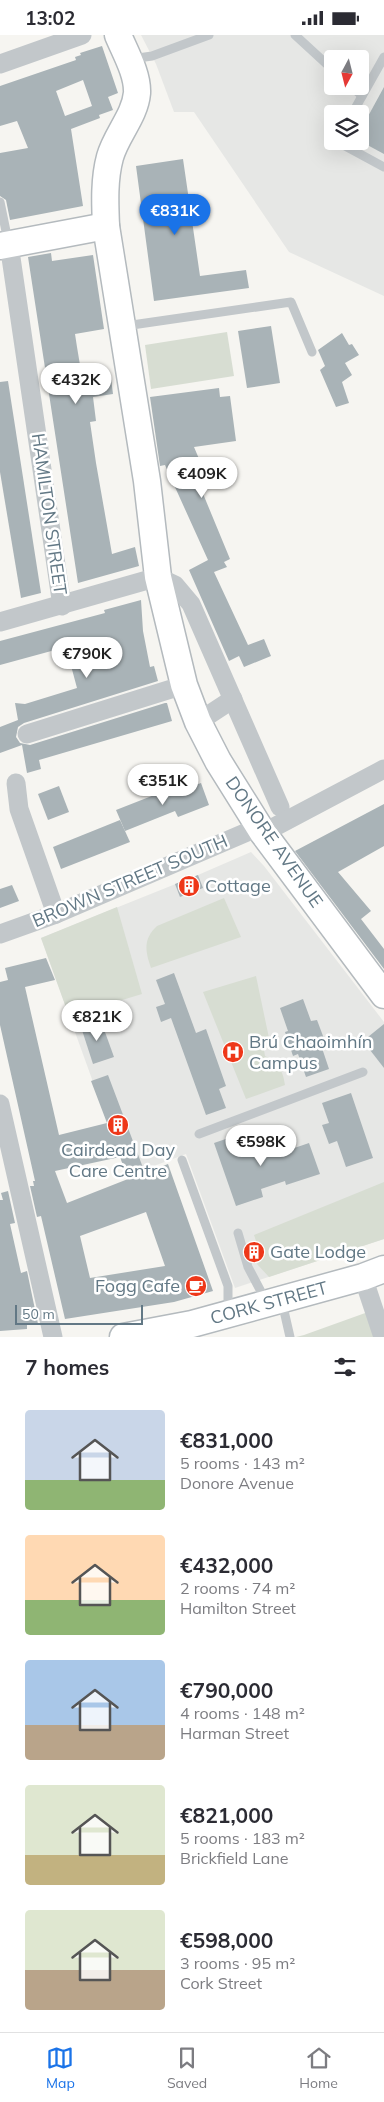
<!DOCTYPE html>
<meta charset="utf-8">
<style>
:root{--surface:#fff;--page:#f7f7f7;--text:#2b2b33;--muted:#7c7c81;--line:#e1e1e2;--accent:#1a73e8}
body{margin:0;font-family:Mulish,sans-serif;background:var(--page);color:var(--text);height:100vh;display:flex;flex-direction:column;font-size:19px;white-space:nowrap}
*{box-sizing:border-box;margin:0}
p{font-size:16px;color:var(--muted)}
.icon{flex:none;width:28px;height:28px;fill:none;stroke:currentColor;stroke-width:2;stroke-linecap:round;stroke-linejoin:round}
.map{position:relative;height:1302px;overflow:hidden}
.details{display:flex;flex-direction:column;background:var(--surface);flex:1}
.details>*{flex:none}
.needle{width:32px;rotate:187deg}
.buttons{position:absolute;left:324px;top:15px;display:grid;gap:10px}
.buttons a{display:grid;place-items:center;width:45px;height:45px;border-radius:5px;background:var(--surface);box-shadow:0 5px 20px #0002;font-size:25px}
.scale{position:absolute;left:15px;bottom:12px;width:128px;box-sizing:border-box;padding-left:5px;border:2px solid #627885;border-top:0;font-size:14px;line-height:18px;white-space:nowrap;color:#627885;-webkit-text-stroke:4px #fff;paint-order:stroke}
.price{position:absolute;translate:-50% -42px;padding:0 11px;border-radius:18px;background:#fff;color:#222;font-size:16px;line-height:32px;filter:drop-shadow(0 1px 2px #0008)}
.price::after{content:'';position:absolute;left:50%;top:30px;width:15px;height:11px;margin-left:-8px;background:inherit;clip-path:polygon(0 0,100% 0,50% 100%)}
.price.current{background:var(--accent);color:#fff}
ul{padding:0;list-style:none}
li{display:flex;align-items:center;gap:15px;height:125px;padding:0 25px}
li span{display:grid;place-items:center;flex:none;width:140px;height:100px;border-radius:5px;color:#555}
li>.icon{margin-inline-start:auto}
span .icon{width:60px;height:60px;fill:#fffc;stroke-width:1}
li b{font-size:21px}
h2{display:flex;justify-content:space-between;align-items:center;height:60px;padding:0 25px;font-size:21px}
.status{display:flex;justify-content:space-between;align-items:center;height:35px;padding:0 25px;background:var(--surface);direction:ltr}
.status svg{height:14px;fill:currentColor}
.tab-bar{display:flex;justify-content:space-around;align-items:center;height:70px;border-top:1px solid var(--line);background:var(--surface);font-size:14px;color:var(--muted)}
.tab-bar a{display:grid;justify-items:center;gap:2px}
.tab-bar .current{color:var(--accent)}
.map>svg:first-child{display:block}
.built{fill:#e6e7e5;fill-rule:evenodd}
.green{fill:#d7ddd2}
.building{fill:#a9b3b7;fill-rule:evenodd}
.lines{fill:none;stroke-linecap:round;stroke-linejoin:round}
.secondary-casing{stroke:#b4babe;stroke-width:29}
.lane{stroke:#c2c7ca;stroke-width:9}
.street{stroke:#c2c7ca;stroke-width:19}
.secondary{stroke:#fff;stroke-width:26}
.labels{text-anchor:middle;stroke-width:5;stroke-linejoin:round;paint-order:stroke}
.street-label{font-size:18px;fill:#627885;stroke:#fff}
.poi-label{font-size:18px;fill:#627885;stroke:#fff;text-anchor:start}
</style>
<div class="status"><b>13:02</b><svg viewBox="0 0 49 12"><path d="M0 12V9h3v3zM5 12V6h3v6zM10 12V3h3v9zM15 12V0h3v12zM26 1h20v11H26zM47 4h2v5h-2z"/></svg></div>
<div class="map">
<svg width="384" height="1302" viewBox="0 0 384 1302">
<rect width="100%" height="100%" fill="#f6f5f1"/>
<g class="built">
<path d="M141,0h243v261l-95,-44 -95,-140h-20l-18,-48zM332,24h28v27h-28zM332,79h28v27h-28z"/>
<path d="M251,817l13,14 120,156v217l-149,49 -49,-134 -59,22 -86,-238 157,-63z"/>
</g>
<g class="green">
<path d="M227,297l7,44 -83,13 -6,-44z"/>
<path d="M224,863l17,39 -90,31c-6,-17 -8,-29 6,-42z"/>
<path d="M117,872l25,87 -73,22 -28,-78z"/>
<path d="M256,941l13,62 -5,12 1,6c14,7 18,15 20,29l-39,14 -43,-107z"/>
<path d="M384,1147v57l-115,38 -12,-13 4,-8 -7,-21z"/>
<path d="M368,1277l8,25h-80l8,-2z"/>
</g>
<g class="building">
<path d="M102,11l16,47 -10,4 5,13 -14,5 1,3 -29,11 12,77 -73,14 -4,-20 -6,-4v-43l28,-5 -11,-27 -17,5v-40l76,-26 -1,-3 6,-2 -1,-2zM83,45l9,26 -27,10 -9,-25z"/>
<path d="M384,52v67l-24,-13v-10z"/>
<path d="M183,124l17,117 46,-6 3,18 -95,13 -18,-135z"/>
<path d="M51,218l1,8 41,-6 11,74 -29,5 2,13 4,24h5l2,10 23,-3 2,16 -20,3 3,24 -6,1 6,41 16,91 23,-7 4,19 -61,17 -50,-326z"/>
<path d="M271,291l9,57 -33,5 -9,-57z"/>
<path d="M342,298l7,12 3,-1 7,11 -14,8 7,12 -10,7 7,21 -13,4 -16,-37 5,-4 -7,-16z"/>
<path d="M8,346l33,212 -20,5 -21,-126v-90z"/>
<path d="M219,353l1,9 10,-1 6,45 -42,6 14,33 -9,4 31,75 -6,3 3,5 -13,5 34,73 16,-6 7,17 -27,11 -5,-11 -10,5 -40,-91 19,-10 -43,-95 -5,1 -10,-69z"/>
<path d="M141,565l2,31 7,36 4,-1 4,15 -134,42 -6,4 -2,10 4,6 10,2 135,-42h2l5,18 -133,39 2,9 -14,4 -5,-28 -22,8v-26l18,-7 -3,-17 10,1 52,-16 -11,-41 -66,18v-24l105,-28 -1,-3z"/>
<path d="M201,748l8,22 -31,12 -3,-6 -50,20 -9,-21 51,-20 2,5z"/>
<path d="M59,751l10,26 -21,8 -10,-26z"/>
<path d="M384,769v42l-46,26 33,39 -10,8 23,30v20l-89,-118z"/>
<path d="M120,785l10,22 -69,27 -8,-22z"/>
<path d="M198,840l5,13 -23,9 -5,-13z"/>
<path d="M12,850l7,16 -19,7v-19z"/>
<path d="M46,923l9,22 -30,7 34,148 48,-12 -16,-42 17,-6 37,98 23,-9 45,127 -39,11 -109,17 -24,-103 -4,1 -7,-31h4l-1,-5h2l-35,-156v-43l8,-2 -3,-12zM120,1122l8,22 -61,24 -12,-32zM146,1177l19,54 -75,12 -10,-42z"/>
<path d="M174,938l22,60 10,-4 20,57 -7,3 7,19 -20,7 -35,-97 -10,4 -5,-15 9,-3 -9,-24z"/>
<path d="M303,964l8,22 6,-1 9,24 -5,1 8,24 -23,8 -8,-23 -5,2 -8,-24 3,-1 -8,-23z"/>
<path d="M101,986l13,36 -21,7 -12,-37z"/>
<path d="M384,989v44l-21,-27z"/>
<path d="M351,1058l22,65 -27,9 -9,-26 -8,3 -7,-19 7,-2 -7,-20z"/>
<path d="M249,1096l6,16 5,-2 5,13 44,-15 11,31 -34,11 -1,-4 -24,8 2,8 -27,9 -22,-63z"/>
<path d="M8,1156l7,32 -5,1 11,49 6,-2 11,53 -11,1v4l-27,2v-131h3l-2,-7z"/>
</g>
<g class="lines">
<g class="secondary-casing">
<g id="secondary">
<path d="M118,0c7,17 20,39 19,58 -2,23 -21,42 -27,64 -6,22 -5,46 -4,69l41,255 11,96 26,108 14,37 20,39 45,72 121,162"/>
<path d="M0,211l106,-20"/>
<path d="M123,1302l69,-13 171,-47 21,-8"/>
</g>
</g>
<g class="lane">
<path d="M295,0l37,34"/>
<path d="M131,24l21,-3 57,-21"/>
<path d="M351,51l11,10"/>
<path d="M352,79l32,-57"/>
<path d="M336,106l48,26"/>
<path d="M0,167l8,39"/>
<path d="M125,291l166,-24 21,50"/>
<path d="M199,1099l164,-62"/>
<path d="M182,1125l46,126v25"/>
<path d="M238,1198l10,34 18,34"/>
<path d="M282,1267l8,35"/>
</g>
<g class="street">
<path d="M0,29l82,-29"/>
<path d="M9,209l53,362"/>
<path d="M0,587l158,-45 17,8 16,19 89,203"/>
<path d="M198,687l35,-23"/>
<path d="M27,699l157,-49"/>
<path d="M16,748l3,26 37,105"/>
<path d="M263,798l121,-64"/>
<path d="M0,899l56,-20 203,-87"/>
<path d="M0,1069l53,233"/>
<path d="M363,1242l20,60"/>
</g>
<use href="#secondary" class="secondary"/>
</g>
<defs>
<g id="building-disc" transform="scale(1.125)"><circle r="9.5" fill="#ee3719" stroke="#fff"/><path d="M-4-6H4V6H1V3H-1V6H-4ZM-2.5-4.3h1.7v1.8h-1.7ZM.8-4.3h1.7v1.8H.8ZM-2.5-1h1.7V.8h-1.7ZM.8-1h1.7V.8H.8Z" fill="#fff"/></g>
<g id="hospital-disc" transform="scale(1.125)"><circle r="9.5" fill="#ee3719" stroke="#fff"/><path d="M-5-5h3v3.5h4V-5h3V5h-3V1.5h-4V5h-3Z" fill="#fff"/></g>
<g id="cafe-disc" transform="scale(1.125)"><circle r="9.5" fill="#ee3719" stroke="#fff"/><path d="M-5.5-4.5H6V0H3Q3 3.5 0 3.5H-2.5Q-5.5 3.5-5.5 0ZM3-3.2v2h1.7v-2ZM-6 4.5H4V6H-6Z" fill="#fff"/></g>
</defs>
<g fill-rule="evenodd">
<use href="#building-disc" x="189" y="851"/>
<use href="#hospital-disc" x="233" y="1017"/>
<use href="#building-disc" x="118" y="1090"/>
<use href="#building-disc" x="254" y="1217"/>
<use href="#cafe-disc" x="196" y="1251"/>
</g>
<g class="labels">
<g class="street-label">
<text transform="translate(49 479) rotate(82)" y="6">HAMILTON STREET</text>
<text transform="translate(274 807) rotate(55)" y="6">DONORE AVENUE</text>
<text transform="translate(130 846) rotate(-23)" y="6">BROWN STREET SOUTH</text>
<text transform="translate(269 1268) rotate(-15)" y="6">CORK STREET</text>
</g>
<g class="poi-label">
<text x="205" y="857">Cottage</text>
<text x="249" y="1013">Brú Chaoimhín<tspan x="249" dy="21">Campus</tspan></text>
<text x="118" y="1121" text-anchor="middle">Cairdead Day<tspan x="118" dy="21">Care Centre</tspan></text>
<text x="270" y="1223">Gate Lodge</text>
<text x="180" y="1257" text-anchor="end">Fogg Cafe</text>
</g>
</g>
</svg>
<div class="buttons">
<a><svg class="needle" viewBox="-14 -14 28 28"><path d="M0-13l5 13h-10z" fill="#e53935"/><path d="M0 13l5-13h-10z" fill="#7c7c81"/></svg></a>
<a><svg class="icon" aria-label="layers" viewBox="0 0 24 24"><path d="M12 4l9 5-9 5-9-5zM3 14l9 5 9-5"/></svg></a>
</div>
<div class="scale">50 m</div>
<b class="price current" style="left:175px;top:201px">€831K</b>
<b class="price" style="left:76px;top:370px">€432K</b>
<b class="price" style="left:202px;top:464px">€409K</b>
<b class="price" style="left:87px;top:644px">€790K</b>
<b class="price" style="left:163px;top:771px">€351K</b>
<b class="price" style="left:97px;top:1007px">€821K</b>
<b class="price" style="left:261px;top:1132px">€598K</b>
</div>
<section class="details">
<h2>7 homes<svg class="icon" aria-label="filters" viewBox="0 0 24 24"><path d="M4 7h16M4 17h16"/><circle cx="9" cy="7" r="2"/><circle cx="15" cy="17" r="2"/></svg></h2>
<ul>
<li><span style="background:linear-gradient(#c9d6e8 70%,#8fb573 0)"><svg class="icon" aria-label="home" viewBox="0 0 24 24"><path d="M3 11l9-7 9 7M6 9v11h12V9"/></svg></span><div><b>€831,000</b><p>5 rooms · 143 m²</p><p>Donore Avenue</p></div></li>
<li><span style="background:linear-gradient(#ffd9b3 65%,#8fb573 0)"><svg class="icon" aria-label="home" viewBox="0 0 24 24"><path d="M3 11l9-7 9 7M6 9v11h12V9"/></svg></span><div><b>€432,000</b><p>2 rooms · 74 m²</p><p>Hamilton Street</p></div></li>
<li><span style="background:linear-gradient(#a9c7e8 65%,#b9a48a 0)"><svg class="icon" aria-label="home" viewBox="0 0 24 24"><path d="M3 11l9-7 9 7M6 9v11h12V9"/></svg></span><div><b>€790,000</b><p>4 rooms · 148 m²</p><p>Harman Street</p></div></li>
<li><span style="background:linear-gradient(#dfe7d0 70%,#c2b280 0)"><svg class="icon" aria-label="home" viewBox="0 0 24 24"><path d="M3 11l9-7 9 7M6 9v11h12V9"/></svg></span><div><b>€821,000</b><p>5 rooms · 183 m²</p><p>Brickfield Lane</p></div></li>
<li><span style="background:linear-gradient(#dfe7d0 60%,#b9a48a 0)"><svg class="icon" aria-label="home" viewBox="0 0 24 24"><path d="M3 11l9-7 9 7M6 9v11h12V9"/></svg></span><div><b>€598,000</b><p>3 rooms · 95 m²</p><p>Cork Street</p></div></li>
</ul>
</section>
<nav class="tab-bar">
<a class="current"><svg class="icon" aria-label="map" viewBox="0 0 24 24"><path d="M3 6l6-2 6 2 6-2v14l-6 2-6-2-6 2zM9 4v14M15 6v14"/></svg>Map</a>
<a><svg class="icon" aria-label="saved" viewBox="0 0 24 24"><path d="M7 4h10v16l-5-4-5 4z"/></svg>Saved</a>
<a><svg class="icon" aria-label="home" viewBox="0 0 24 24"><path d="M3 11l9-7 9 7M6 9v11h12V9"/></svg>Home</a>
</nav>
